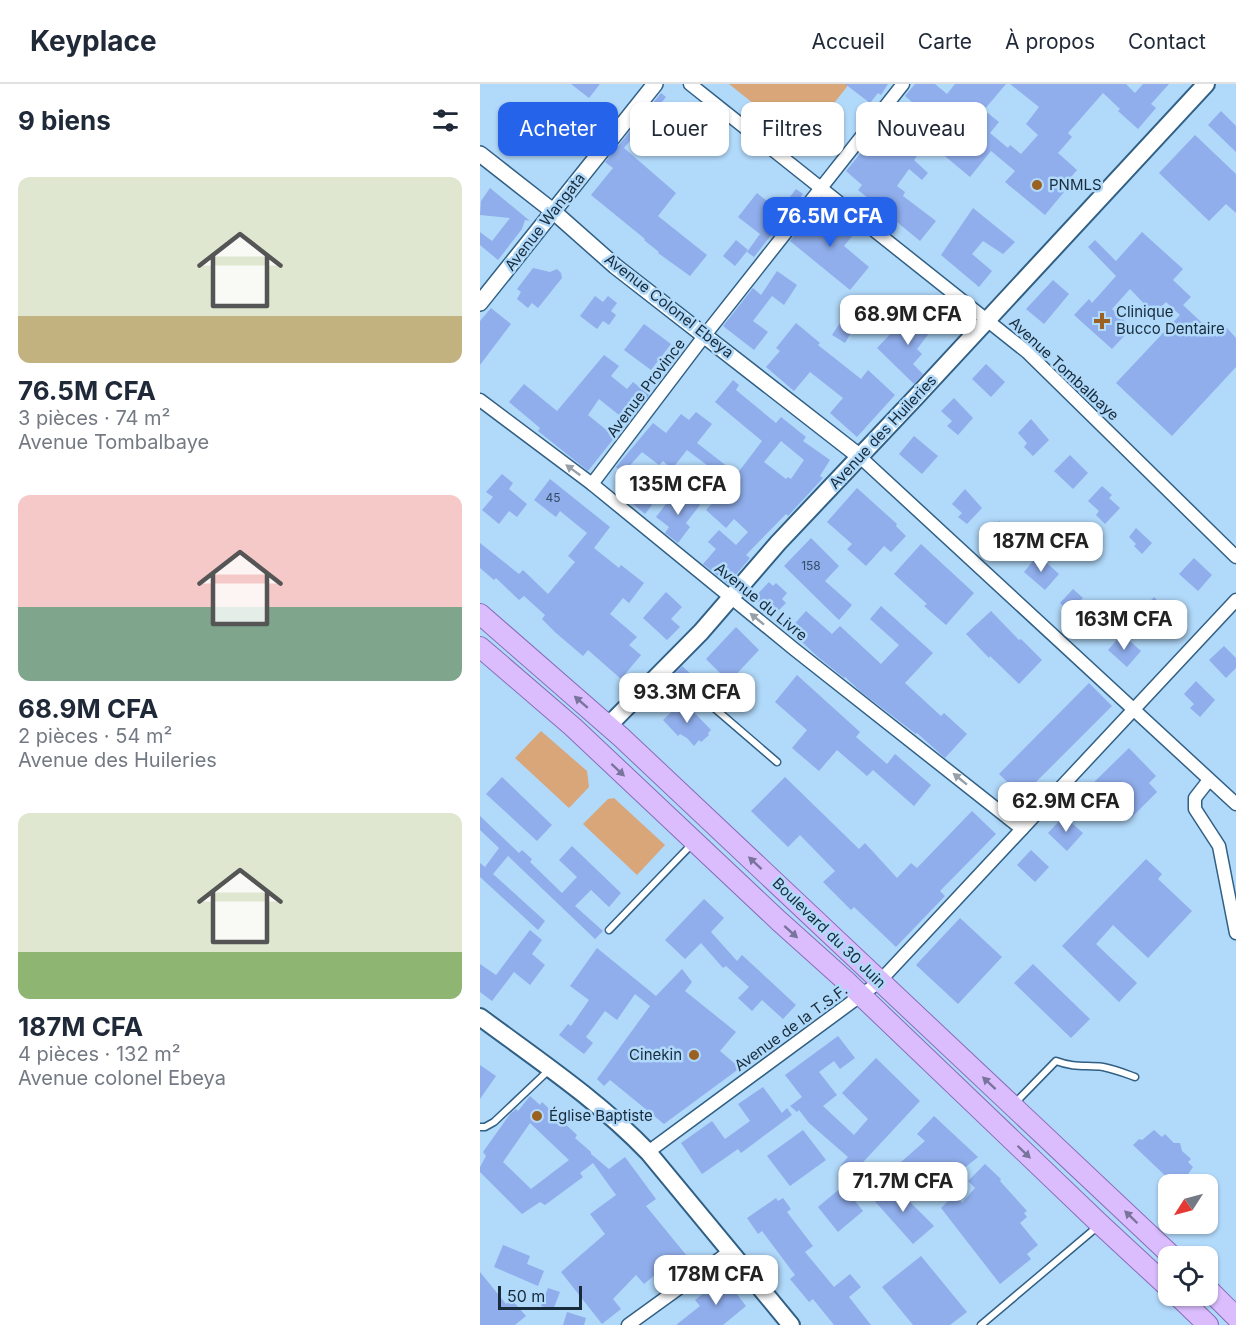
<!DOCTYPE html>
<html lang="fr">
<meta charset="utf-8">
<style>
:root{--surface:#fff;--page:#f6f6f7;--text:#1f2937;--muted:#747a83;--line:#e0e1e3;--accent:#2563eb}
body{margin:0;font-family:Inter,sans-serif;background:var(--page);color:var(--text);height:100vh;display:flex;flex-direction:column;font-size:22px;white-space:nowrap}
*{box-sizing:border-box;margin:0}
p{font-size:20px;color:var(--muted)}
.icon{flex:none;width:33px;height:33px;fill:none;stroke:currentColor;stroke-width:2;stroke-linecap:round;stroke-linejoin:round}
.map{position:relative;flex:1;overflow:hidden}
.drawer{display:flex;flex-direction:column;background:var(--surface);width:480px}
.drawer>*{flex:none}
.guide{position:absolute;left:18px;top:18px;width:570px;height:54px;display:flex;gap:12px}
.needle{width:39px;rotate:234deg}
.tools{position:absolute;left:678px;top:1090px;display:grid;gap:12px}
.tools a{display:grid;place-items:center;width:60px;height:60px;border-radius:12px;background:var(--surface);box-shadow:0 2px 4px #0004;font-size:30px}
.scale{position:absolute;left:18px;bottom:15px;width:84px;box-sizing:border-box;padding-left:6px;border:3px solid #172b3b;border-top:0;font-size:16px;line-height:21px;white-space:nowrap;color:#172b3b;-webkit-text-stroke:4px #b1d9fa;paint-order:stroke}
.price{position:absolute;translate:-50% -51px;padding:0 14px;border-radius:12px;background:#fff;color:#222;font-size:20px;line-height:39px;filter:drop-shadow(0 2px 3px #0008)}
.price::after{content:'';position:absolute;left:50%;top:36px;width:18px;height:14px;margin-left:-9px;background:inherit;clip-path:polygon(0 0,100% 0,50% 100%)}
.price.current{background:var(--accent);color:#fff}
ul{padding:0;list-style:none}
li{display:grid;align-content:center;gap:12px;height:318px;padding:0 18px}
li span{display:grid;place-items:center;height:186px;border-radius:12px;color:#555}
li>.icon{margin-inline-start:auto}
span .icon{width:108px;height:108px;fill:#fffc;stroke-width:1}
li b{font-size:26px}
h2{display:flex;justify-content:space-between;align-items:center;height:72px;padding:0 18px;font-size:26px}
.tag{padding:0 21px;border-radius:12px;background:var(--surface);box-shadow:0 2px 4px #0004;font-size:21px;line-height:54px}
.tag.current{background:var(--accent);color:#fff}
header{display:flex;align-items:center;gap:36px;box-sizing:border-box;height:84px;padding:0 30px;background:var(--surface);border-bottom:2px solid var(--line)}
header strong{font-size:28px}
nav{display:flex;gap:33px;margin-inline-start:auto;font-size:21px}
main{display:flex;flex:1;min-height:0}
.map>svg:first-child{display:block}
.green{fill:#d8a679}
.building{fill:#90aeec;fill-rule:evenodd}
.lines{fill:none;stroke-linecap:round;stroke-linejoin:round}
.service-casing{stroke:#316085;stroke-width:9}
.minor-casing{stroke:#316085;stroke-width:15}
.tertiary-casing{stroke:#316085;stroke-width:18}
.secondary-casing{stroke:#316085;stroke-width:20}
.primary-casing{stroke:#876db9;stroke-width:22}
.service{stroke:#fff;stroke-width:6}
.minor{stroke:#fff;stroke-width:12}
.tertiary{stroke:#fff;stroke-width:15}
.secondary{stroke:#fff;stroke-width:16}
.primary{stroke:#dbbdfe;stroke-width:20}
.oneway{fill:#97a0a7}
.oneway2{fill:#79749c}
.poi-dot{fill:#9b6120;stroke:#b1d9fa;stroke-width:2}
.labels{text-anchor:middle;stroke-width:5;stroke-linejoin:round;paint-order:stroke}
.number-label{font-size:12px;fill:#354c67}
.poi-label{font-size:15px;fill:#172b3b;stroke:#b1d9fa;text-anchor:start}
.street-label{font-size:15px;fill:#172b3b;stroke:#b1d9fa}
</style>
<header>
<strong>Keyplace</strong>
<nav><a>Accueil</a><a>Carte</a><a>À propos</a><a>Contact</a></nav>
</header>
<main>
<section class="drawer">
<h2>9 biens<svg class="icon" aria-label="filters" viewBox="0 0 24 24"><path d="M4 7h16M4 17h16"/><circle cx="9" cy="7" r="2"/><circle cx="15" cy="17" r="2"/></svg></h2>
<ul>
<li><span style="background:linear-gradient(#dfe7d0 75%,#c2b280 0)"><svg class="icon" aria-label="home" viewBox="0 0 24 24"><path d="M3 11l9-7 9 7M6 9v11h12V9"/></svg></span><div><b>76.5M CFA</b><p>3 pièces · 74 m²</p><p>Avenue Tombalbaye</p></div></li>
<li><span style="background:linear-gradient(#f6c9c9 60%,#7fa58c 0)"><svg class="icon" aria-label="home" viewBox="0 0 24 24"><path d="M3 11l9-7 9 7M6 9v11h12V9"/></svg></span><div><b>68.9M CFA</b><p>2 pièces · 54 m²</p><p>Avenue des Huileries</p></div></li>
<li><span style="background:linear-gradient(#dfe7d0 75%,#8fb573 0)"><svg class="icon" aria-label="home" viewBox="0 0 24 24"><path d="M3 11l9-7 9 7M6 9v11h12V9"/></svg></span><div><b>187M CFA</b><p>4 pièces · 132 m²</p><p>Avenue colonel Ebeya</p></div></li>
</ul>
</section>
<div class="map">
<svg width="756" height="1241" viewBox="0 0 756 1241">
<rect width="100%" height="100%" fill="#b1d9fa"/>
<g class="green">
<path d="M249,0h120l-46,59z"/>
<path d="M61,647l46,40 2,16 -20,21 -54,-50z"/>
<path d="M134,714l51,47 -28,30 -54,-51 25,-25z"/>
</g>
<g class="building">
<path d="M91,0h29l-11,14z"/>
<path d="M365,0h43l-7,11 -3,-2 -8,10z"/>
<path d="M435,0h20l12,10 8,-10h51l-22,26 15,12 -9,11 18,15 2,-3 11,9 17,-19 -12,-11 13,-17 -29,-23h116l9,9 8,-9h26l-18,20 5,4 -18,21 -20,-18 2,-2 -17,-16 -35,40 4,4 -14,16 19,17 -16,19 3,3 -19,23 -40,-33 10,-11 -24,-20 -21,26 -42,-35 -14,18 14,13 -6,7 -13,-11 -12,17 8,6 -2,4 33,25 -16,20 -62,-51 4,-5 -16,-14 44,-54 22,20 16,-21 -23,-20z"/>
<path d="M181,9l5,4 -42,51 52,45 -18,23 49,39 -17,21 -32,-23 1,-1 -15,-12 1,-1 -54,-44 22,-27 -8,-6z"/>
<path d="M741,27l15,15v26l-28,-27z"/>
<path d="M715,51l41,39v39l-10,-9 -17,17 -50,-48z"/>
<path d="M10,104l40,33 -5,-1 -3,9 -24,31 -18,-15v-13l12,9 18,-23 -30,-3 1,-14z"/>
<path d="M316,105l7,5 -49,63 -7,-5 13,-18 -22,-17 19,-24 22,18z"/>
<path d="M339,122l34,29 -9,11 25,21 -19,23 -60,-49z"/>
<path d="M493,124l42,34 -12,12 -20,-13 -11,13 20,17 -13,16 -38,-32z"/>
<path d="M662,148l41,37 -10,11 18,17 -8,8 34,32 10,-9 9,10v29l-64,69 -56,-53 64,-68 -14,-13 -12,12 -24,-25 -18,20 15,14 -5,6 5,4 -15,16 -38,-34 15,-16 3,4 24,-27 -28,-29 7,-7 21,21z"/>
<path d="M256,156l12,10 -13,16 -12,-10z"/>
<path d="M53,184l17,4 7,-3 4,4 1,5 -24,30 -6,-5 -4,5 -11,-9 4,-7 -4,-3z"/>
<path d="M297,187l20,14 -13,20 -12,-9 -19,25 15,11 -14,18 -31,-24 30,-38 8,7z"/>
<path d="M573,196l16,14 -25,30 -18,-15z"/>
<path d="M115,212l8,6 5,-6 9,7 -6,8 5,4 -7,10 -6,-4 -6,8 -17,-13z"/>
<path d="M11,224l20,16 -31,41v-44z"/>
<path d="M440,227l17,12 -20,26 5,5 -9,10 10,10 -9,10 -37,-36 19,-20 7,7z"/>
<path d="M316,239l24,20 -2,2 43,34 7,-9 27,25 -38,42 -27,-24 13,-15 -33,-26 -16,19 -28,-24 14,-16 -4,-3z"/>
<path d="M360,239l12,8 -7,12 -13,-8z"/>
<path d="M164,240l27,20 -20,26 -27,-20z"/>
<path d="M124,271l15,11 -8,10 16,13 6,-7 16,13 -12,17 -5,-3 -8,10 -25,-20 -11,16 27,22 -27,34 -50,-40 2,-3 -31,-26 15,-18 33,27z"/>
<path d="M506,280l19,18 -14,15 -19,-18z"/>
<path d="M253,296l6,5 -3,5 40,33 5,-6 25,20 -3,4 27,19 -10,16 3,2 -35,38 -2,-2 -40,41 4,3 -22,26 -25,-20 13,-15 -8,-7 11,-12 17,15 12,-13 -14,-13 -8,9 -20,-18 13,-14 -9,-8 10,-13 -33,-25 -15,19 -9,-8 -4,4 -17,-13 -19,21 -7,-6 37,-44 13,10 15,-19 8,6 7,-8 16,12 -15,19 40,31 25,-33 -47,-39zM301,357l23,19 -13,19 -3,-2 -2,2 -22,-17z"/>
<path d="M474,314l19,20 -15,17 -11,-9 5,-5 -11,-10z"/>
<path d="M551,335l18,21 -16,16 -9,-9 3,-4 -9,-10z"/>
<path d="M434,352l24,20 -16,18 -23,-20z"/>
<path d="M590,371l18,18 -15,16 -19,-18z"/>
<path d="M22,390l11,9 -4,6 18,15 -10,13 -8,-6 -10,13 -17,-14 11,-13 -7,-5z"/>
<path d="M70,395l60,48 -16,21 25,20 2,-3 23,18 -15,20 -6,-5 -13,16 27,23 -8,8 12,10 -20,24 -33,-29 -5,6 -27,-23 -14,-14 3,-4 -21,-19 -5,4 -23,-22 -2,2 -14,-12v-25l39,31 4,-4 25,24 27,-32 -7,-6 19,-23 -27,-22 -4,6 -22,-17z"/>
<path d="M168,398l8,7 -9,12 5,4 -7,9 -13,-11z"/>
<path d="M622,402l10,9 -3,3 11,10 -15,16 -9,-9 3,-4 -11,-10z"/>
<path d="M377,404l40,36 -1,2 10,10 -15,16 -7,-6 -18,20 -19,-17 5,-5 -25,-22z"/>
<path d="M485,405l17,19 -15,16 -9,-7 4,-4 -10,-9z"/>
<path d="M204,409l16,12 -14,18 4,4 -12,16 -13,-10 4,-6 -13,-10 13,-17 6,4z"/>
<path d="M519,437l12,10 -2,3 8,8 -14,17 -10,-7 5,-6 -12,-10z"/>
<path d="M656,444l16,15 -10,11 -8,-8 2,-2 -7,-7z"/>
<path d="M331,454l28,28 -14,15 27,24 -13,15 -55,-54z"/>
<path d="M441,460l53,49 -28,32 -22,-19 3,-2 -33,-30z"/>
<path d="M558,471l21,19 -14,16 -21,-18z"/>
<path d="M714,474l18,17 -14,16 -19,-17z"/>
<path d="M289,498l4,4 3,-3 11,10 -5,6 4,4 -13,13 -19,-18z"/>
<path d="M593,505l10,9 -2,2 11,11 -14,16 -9,-8 3,-4 -12,-12z"/>
<path d="M186,508l16,15 -11,12 9,8 -13,13 -24,-22z"/>
<path d="M674,513l17,17 -16,16 -17,-16z"/>
<path d="M401,522l52,47 -28,30 36,33 3,-3 23,21 -22,24 -28,-25 -1,1 -55,-42 -16,-15 -1,1 -26,-21 -29,-27 17,-19 26,23 8,-8 41,38 18,-19 -29,-26z"/>
<path d="M511,527l28,29 2,-1 21,21 -23,24 -29,-28 -1,2 -23,-24z"/>
<path d="M256,543l23,23 -30,32 -23,-23z"/>
<path d="M642,550l19,17 -14,16 -19,-17z"/>
<path d="M744,562l12,12v10l-10,10 -17,-18z"/>
<path d="M202,582l9,8 -4,4h-7l-1,4 1,4 -3,3 -9,-9z"/>
<path d="M317,591l63,57 -4,5 31,27 8,-10 36,31 -17,21 -41,-36 -6,6 -30,-26 -18,21 -27,-23 15,-18 -32,-28z"/>
<path d="M716,597l19,19 -15,17 -10,-9 4,-4 -10,-10z"/>
<path d="M609,599l23,23 -90,90 -23,-22z"/>
<path d="M201,619l6,6 2,-2 22,23 -3,3 1,2 -8,7 -2,-2 -5,6 -7,-8 -7,-4 -2,2 -15,-16z"/>
<path d="M649,664l27,28 -7,7 8,9 -26,26 -8,-8 -8,7 -28,-28z"/>
<path d="M22,693l50,48 -15,16 -51,-47z"/>
<path d="M305,693l74,72 6,-6 32,35 14,-15 6,5 55,-57 24,23 -56,57 5,5 -49,51 -42,-40 -3,3 -28,-28 12,-11 -35,-36 -12,12 -37,-36z"/>
<path d="M0,732l39,37 3,-3 10,9 -2,3 32,31 15,-16 -18,-17 13,-14 49,47 -12,14 -18,-17 -16,16 28,25 -8,8 -87,-83 -15,18 52,47 -7,9 -58,-53v-14l5,4 14,-19 -19,-18z"/>
<path d="M584,732l19,17 -16,18 -19,-18z"/>
<path d="M551,766l18,17 -14,15 -18,-17z"/>
<path d="M666,775l16,15 -4,5 34,32 -44,47 -35,-33 -17,19 41,39 -18,19 -57,-56z"/>
<path d="M224,815l20,19 -13,14 26,29 5,-6 54,50 -13,14 -21,-19 -10,11 -14,-13 11,-11 -23,-21 -3,2 -22,-25 -16,16 -20,-19z"/>
<path d="M480,834l42,39 -44,47 -42,-39z"/>
<path d="M50,846l12,10 -10,14 13,11 -15,20 -16,-13 -22,29 -12,-9v-28l16,11z"/>
<path d="M117,864l59,48 26,-27 10,13 -7,9 51,41 -16,19 20,17 -76,56 -54,-44 -6,6 -7,-7 53,-73 -15,-12 -18,26 -12,-9 -19,26 7,6 -9,11 -25,-19 9,-11 3,2 18,-26 -19,-14z"/>
<path d="M553,880l57,55 -19,19 -57,-55z"/>
<path d="M358,952l17,22 -15,11 -6,-8 -15,11 18,23 -14,11 31,29 14,-16 -26,-26 34,-35 44,43 -68,73 -11,-9 7,-8 -39,-34 -10,-13 -2,2 -7,-6 12,-9 -17,-22z"/>
<path d="M0,981l16,11 -16,23z"/>
<path d="M283,1003l19,26 5,-5 5,7 -51,38 -3,-4 -36,25 -21,-31 31,-22 13,18 25,-18 -12,-17z"/>
<path d="M50,1012l10,9 2,-3 35,33 -2,3 16,14v2l18,15 16,-12 31,42 -10,7 41,50 -21,16 -3,-4 -19,16 -8,-9 -23,24 8,10 -19,15 -41,-52 44,-38 -15,-20 26,-19 -23,-32 -13,10 3,4 -38,28 -5,-3 -18,12 -42,-42v-5l6,-11 -3,-4 27,-38 6,-5 2,2zM50,1039l39,37 -38,29 -28,-27z"/>
<path d="M454,1032l44,41 -47,38 -30,-33 24,-21 -8,-7z"/>
<path d="M323,1046l23,30 -36,26 -23,-30z"/>
<path d="M674,1046l8,7 3,-3 9,9h6l2,8 9,8 -3,3 5,5 -9,13 4,5h-13l-42,-40 6,-6 3,1z"/>
<path d="M505,1080l16,15 -1,2 27,30 -3,2 3,4 -7,6 18,22 -11,9 4,5 -31,25 -59,-76 14,-14 7,9 13,-15 -7,-7z"/>
<path d="M410,1098l44,44 -21,18 -41,-46z"/>
<path d="M363,1102l20,25 -25,21 -20,-25z"/>
<path d="M296,1114l2,3 5,-3 8,11 -4,3 26,34 -8,6 29,35 16,-13 11,13 -12,10 22,28h-37l-21,-26 -4,3 -19,-23 5,-4 -33,-44 -4,3 -11,-16z"/>
<path d="M23,1161l27,11 -3,8 17,7 -6,15 -44,-19z"/>
<path d="M441,1172l46,56 -17,13h-37l-31,-38z"/>
<path d="M0,1188l26,32 6,-4 14,16 -11,9h-35z"/>
<path d="M244,1193l22,29 -23,19h-47l24,-19 -5,-6z"/>
<path d="M68,1204l12,4 -7,18 -12,-4z"/>
<path d="M87,1228l19,6 -2,7h-21z"/>
</g>
<g class="lines">
<g class="service-casing">
<g id="service">
<path d="M204,598l93,80"/>
<path d="M129,846l83,-86"/>
<path d="M535,1019l41,-42c19,7 29,4 47,6 11,2 21,6 32,10"/>
<path d="M0,1043h5l9,-5 55,-52"/>
<path d="M501,1241l116,-98"/>
</g>
</g>
<g class="minor-casing">
<g id="minor">
<path d="M210,0l337,268 209,205"/>
<path d="M0,316l112,84 202,165 228,180"/>
<path d="M379,372l377,348"/>
<path d="M112,400l113,-149 198,-251"/>
<path d="M729,696l-14,18v11l24,37 17,87"/>
<path d="M168,1068l231,-170 357,-382"/>
<path d="M148,1241l101,-73"/>
</g>
</g>
<g class="tertiary-casing">
<g id="tertiary">
<path d="M0,70l74,58 61,54 244,190"/>
<path d="M0,219l175,-219"/>
</g>
</g>
<g class="secondary-casing">
<g id="secondary">
<path d="M128,642l93,-94 77,-89 137,-145 291,-314"/>
<path d="M0,933c58,43 118,83 168,135l143,173"/>
</g>
</g>
<g class="primary-casing">
<g id="primary">
<path d="M0,530l141,123 552,520"/>
<path d="M0,563l93,80 206,194 68,61 253,242 68,63"/>
<path d="M728,1205l28,28"/>
<path d="M698,1212l30,29"/>
</g>
</g>
<use href="#service" class="service"/>
<use href="#minor" class="minor"/>
<use href="#tertiary" class="tertiary"/>
<use href="#secondary" class="secondary"/>
<use href="#primary" class="primary"/>
</g>
<defs><path id="oneway-solid" d="M-6-.8H1V-3.2L6.5 0L1 3.2V.8H-6Z" transform="scale(1.5)"/></defs>
<g class="oneway">
<use href="#oneway-solid" transform="translate(93 386) rotate(-144)"/>
<use href="#oneway-solid" transform="translate(277 535) rotate(-141)"/>
<use href="#oneway-solid" transform="translate(480 695) rotate(-141)"/>
</g>
<g class="oneway2">
<use href="#oneway-solid" transform="translate(101 618) rotate(-139)"/>
<use href="#oneway-solid" transform="translate(138 686) rotate(43)"/>
<use href="#oneway-solid" transform="translate(275 779) rotate(-137)"/>
<use href="#oneway-solid" transform="translate(311 848) rotate(42)"/>
<use href="#oneway-solid" transform="translate(509 999) rotate(-137)"/>
<use href="#oneway-solid" transform="translate(544 1068) rotate(44)"/>
<use href="#oneway-solid" transform="translate(651 1133) rotate(-136)"/>
</g>
<g class="poi-dot">
<circle cx="557" cy="101" r="6"/>
<path d="M619 228h6v6h6v6h-6v6h-6v-6h-6v-6h6z"/>
<circle cx="214" cy="971" r="6"/>
<circle cx="57" cy="1032" r="6"/>
</g>
<g class="labels">
<g class="number-label">
<text x="73" y="418">45</text>
<text x="331" y="486">158</text>
</g>
<g class="poi-label">
<text x="569" y="106">PNMLS</text>
<text x="636" y="233">Clinique<tspan x="636" dy="17">Bucco Dentaire</tspan></text>
<text x="202" y="976" text-anchor="end">Cinekin</text>
<text x="69" y="1037">Église Baptiste</text>
</g>
<g class="street-label">
<text transform="translate(65 138) rotate(-52)" y="5">Avenue Wangata</text>
<text transform="translate(189 222) rotate(38)" y="5">Avenue Colonel Ebeya</text>
<text transform="translate(584 285) rotate(43)" y="5">Avenue Tombalbaye</text>
<text transform="translate(166 304) rotate(-53)" y="5">Avenue Province</text>
<text transform="translate(403 348) rotate(-47)" y="5">Avenue des Huileries</text>
<text transform="translate(281 518) rotate(39)" y="5">Avenue du Livre</text>
<text transform="translate(349 849) rotate(44)" y="5">Boulevard du 30 Juin</text>
<text transform="translate(311 944) rotate(-36)" y="5">Avenue de la T.S.F.</text>
</g>
</g>
</svg>
<div class="tools">
<a><svg class="needle" viewBox="-14 -14 28 28"><path d="M0-13l5 13h-10z" fill="#e53935"/><path d="M0 13l5-13h-10z" fill="#747a83"/></svg></a>
<a><svg class="icon" aria-label="locate" viewBox="0 0 24 24"><circle cx="12" cy="12" r="6"/><path d="M12 2v4M12 18v4M2 12h4M18 12h4"/></svg></a>
</div>
<div class="scale">50 m</div>
<b class="price current" style="left:350px;top:164px">76.5M CFA</b>
<b class="price" style="left:428px;top:262px">68.9M CFA</b>
<b class="price" style="left:198px;top:432px">135M CFA</b>
<b class="price" style="left:561px;top:489px">187M CFA</b>
<b class="price" style="left:644px;top:567px">163M CFA</b>
<b class="price" style="left:207px;top:640px">93.3M CFA</b>
<b class="price" style="left:586px;top:749px">62.9M CFA</b>
<b class="price" style="left:423px;top:1129px">71.7M CFA</b>
<b class="price" style="left:236px;top:1222px">178M CFA</b>
<div class="guide">
<a class="tag current">Acheter</a>
<a class="tag">Louer</a>
<a class="tag">Filtres</a>
<a class="tag">Nouveau</a>
</div>
</div>
</main>
